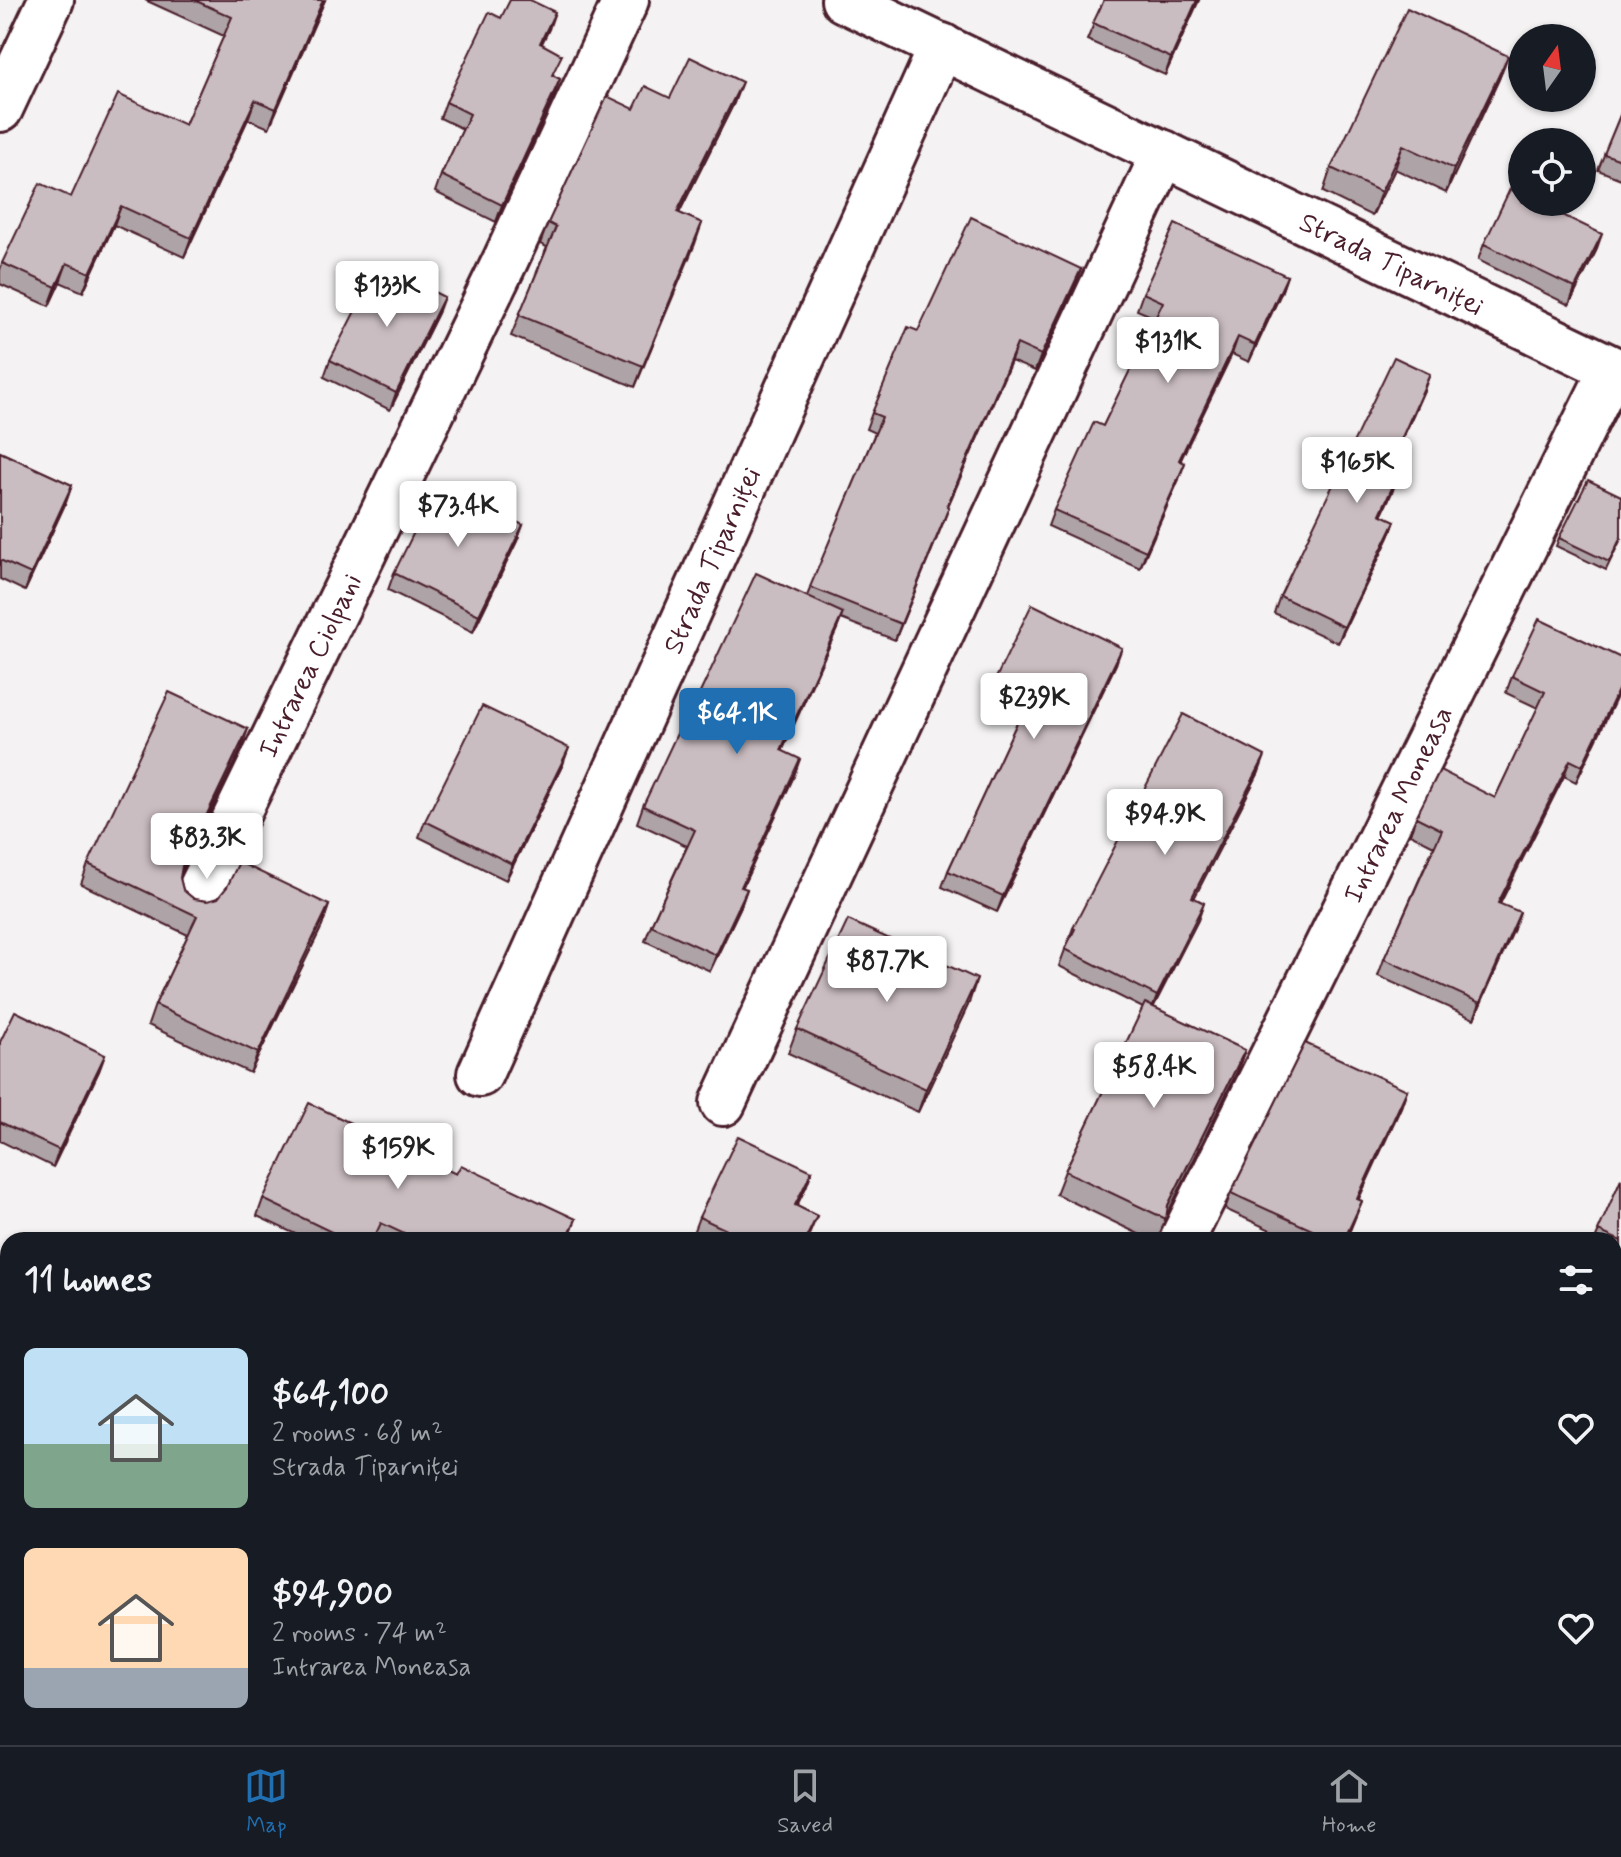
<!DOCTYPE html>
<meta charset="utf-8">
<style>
:root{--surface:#171b24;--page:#20242c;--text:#f1f3f6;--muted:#9ea1a6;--line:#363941;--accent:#1f6fb2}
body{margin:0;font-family:Mynerve,sans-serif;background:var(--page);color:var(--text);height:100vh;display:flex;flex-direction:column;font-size:30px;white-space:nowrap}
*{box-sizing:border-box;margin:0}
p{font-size:26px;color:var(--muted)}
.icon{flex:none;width:44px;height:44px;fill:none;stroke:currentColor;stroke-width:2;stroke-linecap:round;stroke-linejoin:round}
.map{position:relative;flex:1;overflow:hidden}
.drawer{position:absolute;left:0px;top:1232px;width:1622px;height:514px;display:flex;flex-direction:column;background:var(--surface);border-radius:24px 24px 0 0;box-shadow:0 2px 6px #0004}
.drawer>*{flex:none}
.needle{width:52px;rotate:14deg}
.tools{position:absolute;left:1508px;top:24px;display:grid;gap:16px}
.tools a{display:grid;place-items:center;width:88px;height:88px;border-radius:50%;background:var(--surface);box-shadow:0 2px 6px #0004;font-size:40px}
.price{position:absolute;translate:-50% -68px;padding:0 18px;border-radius:8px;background:#fff;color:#222;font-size:26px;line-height:52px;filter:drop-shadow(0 2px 4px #0008)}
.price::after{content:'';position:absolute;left:50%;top:48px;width:24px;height:18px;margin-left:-12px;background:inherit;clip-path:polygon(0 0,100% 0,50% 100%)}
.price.active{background:var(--accent);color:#fff}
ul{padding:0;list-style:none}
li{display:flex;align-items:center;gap:24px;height:200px;padding:0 24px}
li span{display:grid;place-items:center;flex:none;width:224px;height:160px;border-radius:12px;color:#555}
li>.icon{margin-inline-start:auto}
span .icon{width:96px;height:96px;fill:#fffc;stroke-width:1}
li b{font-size:34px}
h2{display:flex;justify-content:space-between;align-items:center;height:96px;padding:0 24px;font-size:34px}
.tab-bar{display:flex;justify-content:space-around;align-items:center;height:112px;border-top:2px solid var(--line);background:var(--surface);font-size:22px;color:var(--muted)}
.tab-bar a{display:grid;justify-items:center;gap:4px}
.tab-bar .active{color:var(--accent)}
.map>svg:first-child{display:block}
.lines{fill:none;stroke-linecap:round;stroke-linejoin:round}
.minor-casing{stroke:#4a1f2b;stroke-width:50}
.minor{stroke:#fff;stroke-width:44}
.wall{fill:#aea3a6;stroke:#4a1f2b;stroke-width:2}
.shaded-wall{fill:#8d8487;stroke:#4a1f2b;stroke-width:2}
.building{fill:#cabdc1;stroke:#4a1f2b;stroke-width:2}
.labels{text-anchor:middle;stroke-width:8;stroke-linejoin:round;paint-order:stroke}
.street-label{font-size:28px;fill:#4a1f2b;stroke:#fff}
</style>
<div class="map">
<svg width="1621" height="1745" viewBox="0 0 1621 1745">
<rect width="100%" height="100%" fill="#f4f2f2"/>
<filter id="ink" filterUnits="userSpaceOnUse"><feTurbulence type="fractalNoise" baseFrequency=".0125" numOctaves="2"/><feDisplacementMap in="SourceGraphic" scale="16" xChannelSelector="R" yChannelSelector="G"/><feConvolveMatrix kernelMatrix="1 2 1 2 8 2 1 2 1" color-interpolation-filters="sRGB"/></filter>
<g filter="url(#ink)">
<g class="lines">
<g class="minor-casing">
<g id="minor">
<path d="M844,0l777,373"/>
<path d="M0,109l51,-109"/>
<path d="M197,897l309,-638 120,-259"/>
<path d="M480,1074l462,-1028"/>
<path d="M723,1103l441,-950"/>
<path d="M1182,1240l430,-871"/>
<path d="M1141,1745l4,-7"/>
</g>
</g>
<use href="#minor" class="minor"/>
</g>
<g class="wall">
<path d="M145,0h180l-56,128 -21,-9 -64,138 -70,-32 -31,67 -23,-10 -11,24 -49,-22v-14l2,-7 69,-66 114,-72 39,-89z"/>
<path d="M1104,0h95l-34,75 -78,-35z"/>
<path d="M501,18l48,11 -8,15 13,32 6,3 -6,16 -58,127 -61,-30 6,-17 22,-46 -23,-11 6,-16z"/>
<path d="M1499,79l-53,114 -51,-24 -23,47 -49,-24 8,-24z"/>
<path d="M670,98l64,5 -55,110 23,10 -67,164 -124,-51 36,-89 -7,-3 8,-21 86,-114z"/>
<path d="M1621,113v66l-23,-9z"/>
<path d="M1484,244l112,7 -27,54 -91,-45z"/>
<path d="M1081,269l-6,16 -40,86 -24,-10 -63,145 1,1 -6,16 -48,117 -54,-21 -59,132 12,25 -52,112 5,1 -6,17 -31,65 -65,-30 6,-16 36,-79 -50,-23 6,-17 49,-96 115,-114 68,-163 -9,-4 6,-16 46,-82z"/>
<path d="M1287,276l-6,17 -32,69 -17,-8 -52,107 -1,18 -39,89 -92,-42 6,-16 49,-84 53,-108 -19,-8 6,-17z"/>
<path d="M438,313l-48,97 -66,-33 6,-17z"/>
<path d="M1424,390l-35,79 4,21 -12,25 14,6 -6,16 -51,106 -64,-30 6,-17z"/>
<path d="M0,452l72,33 -6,17 -41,89 -25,-12z"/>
<path d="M1621,496v43l-15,31 -50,-24 3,-8z"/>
<path d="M523,525l-6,16 -44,91 -85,-42 6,-17z"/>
<path d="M1621,658v30l-45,94 -12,-6 -64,128 14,25 -40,90 -96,-43 6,-17 50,-113 -24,-12 6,-17 79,-19 43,-90 -32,-15 6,-17z"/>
<path d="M1116,664l-119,248 -55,-25 6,-16 74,-159 -33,-15 6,-17z"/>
<path d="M241,749l-61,125v4l3,12 11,9 13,2 122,4 -7,21 -72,147 -102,-48 7,-20 33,-70 -107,-51 7,-20z"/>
<path d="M563,764l-57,116 -87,-43 6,-16z"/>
<path d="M1259,772l-65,126 10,5 -6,17 -45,87 92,43 -9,24 -69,140 -9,26h-7l-95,-46 9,-23 78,-163 -84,-42 14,-38z"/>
<path d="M969,1003l-51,109 -130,-59 9,-24z"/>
<path d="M0,1042l105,13 -6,16 -46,96 -53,-26z"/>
<path d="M1407,1090l-6,17 -43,93 4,1 -16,39h-54l-67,-31 6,-16z"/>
<path d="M812,1171l-6,16 -10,19 21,10 -10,24h-100l-14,-7 6,-16z"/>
<path d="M456,1174l120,45 -8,21h-260l-51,-24 6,-17z"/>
<path d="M1621,1179v89l-7,-3v-25h-19z"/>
<path d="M716,1738h73l-3,7h-73z"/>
</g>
<g class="shaded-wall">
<path d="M323,0h2l-56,128 7,-19z"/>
<path d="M1197,0h2l-34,75 6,-17z"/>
<path d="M555,12l-6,17 -15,31 6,-17z"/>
<path d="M1508,56l-9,23 -53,114 8,-24z"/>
<path d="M560,79l-6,16 -58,127 6,-17z"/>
<path d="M742,82l-8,21 -65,130 8,-21z"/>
<path d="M255,100l-7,19 -64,138 7,-19z"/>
<path d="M1403,145l-8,24 -23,47 9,-24z"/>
<path d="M121,206l-7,19 -31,67 7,-19z"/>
<path d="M702,223l-7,21 -60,143 8,-21z"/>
<path d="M1602,234l-6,17 -27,54 6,-17z"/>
<path d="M67,263l-7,19 -11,24 7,-19z"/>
<path d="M1081,269l-6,16 -40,86 6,-16z"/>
<path d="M1287,276l-6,17 -32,69 6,-17z"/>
<path d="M444,297l-6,16 -48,97 6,-17z"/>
<path d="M1238,337l-6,17 -59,122 6,-16z"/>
<path d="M1017,344l-6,17 -70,161 6,-16z"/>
<path d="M1430,374l-6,16 -42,95 6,-16z"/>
<path d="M1185,463l-6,16 -39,89 6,-17z"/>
<path d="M1399,473l-6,17 -19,41 6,-17z"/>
<path d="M72,485l-6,17 -41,89 6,-17z"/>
<path d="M949,507l-6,16 -48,117 6,-16z"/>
<path d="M1395,521l-6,16 -51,106 6,-16z"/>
<path d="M523,525l-6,16 -44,91 6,-17z"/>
<path d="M843,613l-6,16 -62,138 6,-17z"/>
<path d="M1122,648l-6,16 -119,248 6,-16z"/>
<path d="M1621,684v4l-45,94 6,-16z"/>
<path d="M248,729l-7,20 -67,137 8,-20z"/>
<path d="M569,748l-6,16 -57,116 6,-16z"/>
<path d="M1265,756l-6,16 -73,142 6,-17z"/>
<path d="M800,759l-6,17 -59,127 6,-16z"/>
<path d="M1570,760l-6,16 -72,143 6,-16z"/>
<path d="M747,889l-6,17 -31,65 6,-16z"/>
<path d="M1204,903l-6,17 -47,92 6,-16z"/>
<path d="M329,905l-7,21 -72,147 8,-20z"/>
<path d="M1520,912l-6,17 -40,90 6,-16z"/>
<path d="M977,979l-8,24 -51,109 8,-23z"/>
<path d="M1245,1050l-9,24 -71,145 3,-14z"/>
<path d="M105,1055l-6,16 -46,96 6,-17z"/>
<path d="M1407,1090l-6,17 -50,109 6,-17z"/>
<path d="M812,1171l-6,16 -17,35 6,-17z"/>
<path d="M1362,1201l-16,39h-2z"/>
</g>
<g class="building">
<path d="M194,0h129l-47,109 -21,-9 -64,138 -70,-32 -31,67 -23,-10 -11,24 -54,-24 38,-80 31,14 47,-103 67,31 47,-108z"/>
<path d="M510,0h20l25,12 -15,31 22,12 -10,20 8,4 -58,126 -61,-30 29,-61 -24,-12 43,-90 12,6z"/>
<path d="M1104,0h93l-26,58 -78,-35z"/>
<path d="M1407,8l101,48 -54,113 -51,-24 -22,47 -50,-24z"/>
<path d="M690,57l52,25 -65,130 25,11 -59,143 -124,-51 37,-88 -8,-4 59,-127 27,13 11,-23 25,12z"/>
<path d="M1621,113v47l-17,-6z"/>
<path d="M1510,189l12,6v7h14l66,32 -27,54 -91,-44z"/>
<path d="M971,217l110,52 -40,86 -24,-11 -70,162 2,1 -48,117 -91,-37 72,-170 -10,-4 36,-86 10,4z"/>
<path d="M1175,224l112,52 -32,69 -17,-8 -59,123 6,3 -39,88 -92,-41 40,-88 9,4 60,-124 -20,-9z"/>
<path d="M379,264l65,33 -48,96 -66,-33z"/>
<path d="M1394,357l36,17 -42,95 11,4 -19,41 15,7 -51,106 -64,-31z"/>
<path d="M0,452l72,33 -41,89 -31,-14z"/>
<path d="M1588,480l33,16v41l-12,25 -50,-24z"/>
<path d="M438,483l85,42 -44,90 -85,-42z"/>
<path d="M756,573l87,40 -62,137 19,9 -59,128 6,2 -31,66 -65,-30 44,-95 -52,-24 46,-98 3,2z"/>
<path d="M1032,604l90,44 -119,248 -55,-25 81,-174 -34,-17z"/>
<path d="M1539,619l82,39v26l-39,82 -12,-6 -72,143 22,9 -40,91 -96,-44 58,-129 -26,-13 24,-47 55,28 50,-106 -33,-16z"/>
<path d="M169,692l79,37 -66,137 -2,12 3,12 11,9 13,2 11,-3 9,-11 12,-25 90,43 -71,148 -103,-48 42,-89 -109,-52z"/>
<path d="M482,706l87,42 -57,116 -87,-43z"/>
<path d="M1183,714l82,42 -73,141 12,6 -47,93 -92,-47 10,-20 -2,-1z"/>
<path d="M848,920l129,59 -51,110 -129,-60z"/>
<path d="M1145,1003l100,47 -77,155 -2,14 -101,-48z"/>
<path d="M15,1011l90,44 -46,95 -59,-28v-80z"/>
<path d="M1305,1043l102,47 -50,109 5,2 -18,39h-10l-103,-47z"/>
<path d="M309,1103l147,71 5,-9 115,54 -10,21h-149l-36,-17 -8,17h-25l-85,-41z"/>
<path d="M738,1136l74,35 -17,34 22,11 -12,24h-57l-49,-23z"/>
<path d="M1621,1179v62l-23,-10z"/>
<path d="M0,1522l8,4v22l-8,17z"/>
<path d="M729,1738h59l-3,7h-39z"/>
<path d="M990,1738h83l8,4 -2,3h-93z"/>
</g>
</g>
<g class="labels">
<g class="street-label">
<text transform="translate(1392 263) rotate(26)" y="10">Strada Tiparniței</text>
<text transform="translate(711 560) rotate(-66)" y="10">Strada Tiparniței</text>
<text transform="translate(309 665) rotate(-64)" y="10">Intrarea Ciolpani</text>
<text transform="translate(1397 804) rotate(-64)" y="10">Intrarea Moneasa</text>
</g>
</g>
</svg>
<div class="tools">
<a><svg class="needle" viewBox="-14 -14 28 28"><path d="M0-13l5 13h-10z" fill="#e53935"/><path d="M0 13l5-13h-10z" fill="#9ea1a6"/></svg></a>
<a><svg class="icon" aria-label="locate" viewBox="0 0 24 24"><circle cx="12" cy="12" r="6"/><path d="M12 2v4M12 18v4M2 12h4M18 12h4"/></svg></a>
</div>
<b class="price" style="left:387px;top:329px">$133K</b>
<b class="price" style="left:1168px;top:385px">$131K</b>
<b class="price" style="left:1357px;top:505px">$165K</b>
<b class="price" style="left:458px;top:549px">$73.4K</b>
<b class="price" style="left:1034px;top:741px">$239K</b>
<b class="price active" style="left:737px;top:756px">$64.1K</b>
<b class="price" style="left:1165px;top:857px">$94.9K</b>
<b class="price" style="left:207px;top:881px">$83.3K</b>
<b class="price" style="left:887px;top:1004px">$87.7K</b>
<b class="price" style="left:1154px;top:1110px">$58.4K</b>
<b class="price" style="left:398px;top:1191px">$159K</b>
<section class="drawer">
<h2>11 homes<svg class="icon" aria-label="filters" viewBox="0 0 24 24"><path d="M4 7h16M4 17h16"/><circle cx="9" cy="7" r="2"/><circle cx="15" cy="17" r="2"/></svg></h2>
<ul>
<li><span style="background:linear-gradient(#bfe0f5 60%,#7fa58c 0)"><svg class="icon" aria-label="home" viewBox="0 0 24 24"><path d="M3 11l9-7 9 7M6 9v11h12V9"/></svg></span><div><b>$64,100</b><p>2 rooms · 68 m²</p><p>Strada Tiparniței</p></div><svg class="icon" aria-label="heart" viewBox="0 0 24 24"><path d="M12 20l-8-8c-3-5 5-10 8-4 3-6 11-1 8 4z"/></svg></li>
<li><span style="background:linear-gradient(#ffd9b3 75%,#9aa5b1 0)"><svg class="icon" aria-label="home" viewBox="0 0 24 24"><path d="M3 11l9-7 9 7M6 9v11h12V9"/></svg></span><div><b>$94,900</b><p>2 rooms · 74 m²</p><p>Intrarea Moneasa</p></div><svg class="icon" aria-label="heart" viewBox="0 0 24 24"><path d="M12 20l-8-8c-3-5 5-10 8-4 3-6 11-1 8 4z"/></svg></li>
</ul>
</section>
</div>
<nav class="tab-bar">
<a class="active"><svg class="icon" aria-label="map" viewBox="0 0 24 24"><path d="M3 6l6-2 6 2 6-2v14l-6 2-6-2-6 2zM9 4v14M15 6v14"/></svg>Map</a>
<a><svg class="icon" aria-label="saved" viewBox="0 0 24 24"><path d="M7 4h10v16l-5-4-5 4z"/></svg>Saved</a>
<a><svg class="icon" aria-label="home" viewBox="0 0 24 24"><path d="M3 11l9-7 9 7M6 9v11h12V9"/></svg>Home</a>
</nav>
